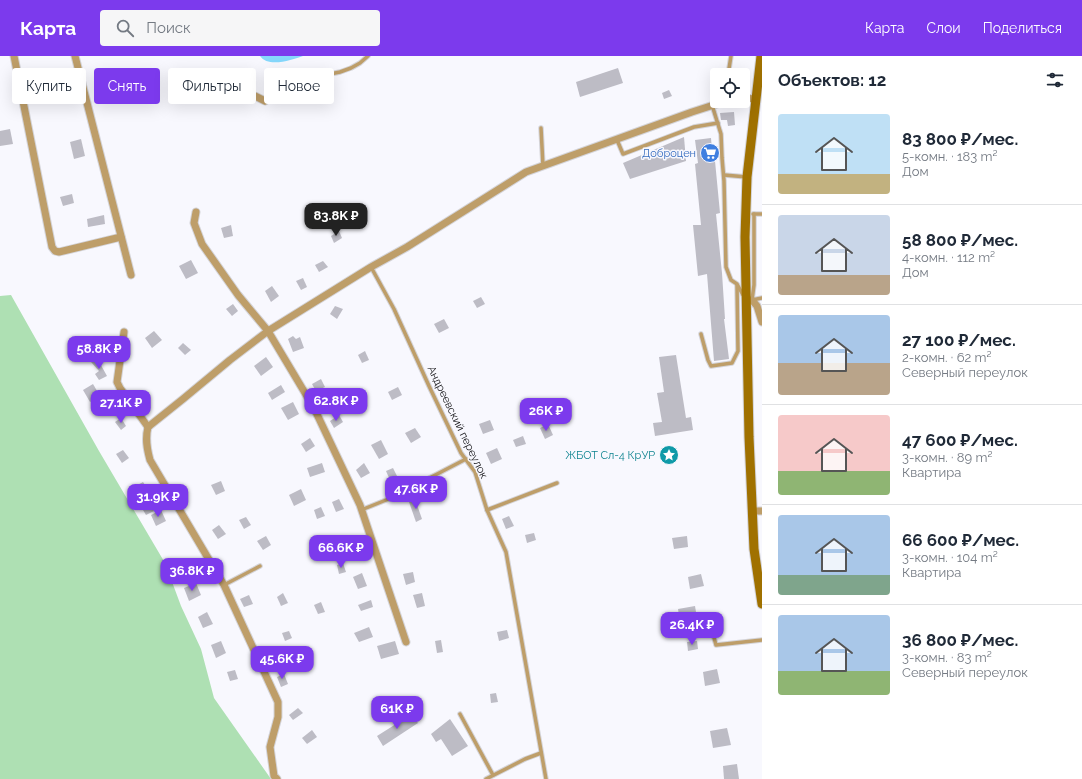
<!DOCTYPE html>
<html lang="ru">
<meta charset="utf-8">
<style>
:root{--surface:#fff;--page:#f6f6f7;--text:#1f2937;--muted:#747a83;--line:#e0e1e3;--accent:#7c3aed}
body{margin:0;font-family:Raleway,sans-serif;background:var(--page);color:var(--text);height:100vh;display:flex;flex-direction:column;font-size:15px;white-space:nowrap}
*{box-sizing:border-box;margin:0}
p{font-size:13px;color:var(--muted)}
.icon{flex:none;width:22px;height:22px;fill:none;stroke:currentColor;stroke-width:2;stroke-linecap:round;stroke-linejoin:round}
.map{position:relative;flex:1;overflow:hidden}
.sheet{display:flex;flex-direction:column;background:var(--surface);width:320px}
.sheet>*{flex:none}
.banner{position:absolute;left:12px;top:12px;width:380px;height:36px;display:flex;gap:8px}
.controls{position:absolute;left:710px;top:12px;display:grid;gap:8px}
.controls a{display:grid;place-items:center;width:40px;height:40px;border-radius:4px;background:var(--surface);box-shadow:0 4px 16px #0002;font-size:20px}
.price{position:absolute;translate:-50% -34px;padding:0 9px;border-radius:8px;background:var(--accent);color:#fff;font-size:13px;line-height:26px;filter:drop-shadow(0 1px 2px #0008)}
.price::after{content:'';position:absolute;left:50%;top:24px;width:12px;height:9px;margin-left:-6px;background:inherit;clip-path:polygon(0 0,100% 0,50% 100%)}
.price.current{background:#222;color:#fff}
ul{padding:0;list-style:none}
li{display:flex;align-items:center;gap:12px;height:100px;padding:0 16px}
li+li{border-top:1px solid var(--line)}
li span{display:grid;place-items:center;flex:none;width:112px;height:80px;border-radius:4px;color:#555}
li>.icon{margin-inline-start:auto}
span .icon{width:48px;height:48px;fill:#fffc;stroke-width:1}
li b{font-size:17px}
h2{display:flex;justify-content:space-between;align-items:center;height:48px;padding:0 16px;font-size:17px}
.pill{padding:0 14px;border-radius:4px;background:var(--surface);box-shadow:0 4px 16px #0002;font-size:14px;line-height:36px}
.pill.current{background:var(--accent);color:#fff}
header{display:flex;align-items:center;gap:24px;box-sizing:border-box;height:56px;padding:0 20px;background:var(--accent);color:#fff}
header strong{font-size:19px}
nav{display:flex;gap:22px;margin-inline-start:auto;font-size:14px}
.search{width:280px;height:36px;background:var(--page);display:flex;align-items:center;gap:10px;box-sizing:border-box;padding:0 14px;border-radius:4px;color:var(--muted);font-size:15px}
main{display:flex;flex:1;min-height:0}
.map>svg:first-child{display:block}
.green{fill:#aee0b3}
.water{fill:#86d8fc}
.building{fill:#bdbcc5}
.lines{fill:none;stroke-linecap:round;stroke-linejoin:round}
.lane-casing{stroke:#d4d4d9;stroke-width:5.5}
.street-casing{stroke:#d4d4d9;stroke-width:9}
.secondary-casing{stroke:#d4d4d9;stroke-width:11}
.lane{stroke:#be9e69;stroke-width:3.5}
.street{stroke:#be9e69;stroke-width:7}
.secondary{stroke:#a07100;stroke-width:9}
.labels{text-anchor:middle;stroke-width:3;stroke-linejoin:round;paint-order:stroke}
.shop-label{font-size:11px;fill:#366cbe;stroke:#f8f8fe;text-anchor:end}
.street-label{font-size:11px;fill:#151518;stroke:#f8f8fe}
.culture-label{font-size:11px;fill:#0d838f;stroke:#f8f8fe;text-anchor:end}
</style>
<header>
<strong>Карта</strong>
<div class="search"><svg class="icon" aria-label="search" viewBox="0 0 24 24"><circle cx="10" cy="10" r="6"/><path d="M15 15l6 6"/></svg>Поиск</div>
<nav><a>Карта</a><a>Слои</a><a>Поделиться</a></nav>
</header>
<main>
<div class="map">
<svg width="762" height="723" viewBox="0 0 762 723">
<rect width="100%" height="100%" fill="#f8f8fe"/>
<path class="green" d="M11,239l88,156 66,112 16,43 20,43 13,49 57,81h-271v-483z"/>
<g class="water">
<path d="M260,0h43c-11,4 -35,12 -43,0z"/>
<path d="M204,23l10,5 -5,3v3l-4,1 -11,-2v-6h4z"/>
</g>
<g class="building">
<path d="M618,12l5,15 -43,14 -4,-15z"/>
<path d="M40,17l2,12 -11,3 -3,-13z"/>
<path d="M69,32l3,13 -9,1 -2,-13z"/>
<path d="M669,34l3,6 -8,3 -2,-6z"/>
<path d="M734,56l1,13 -7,1 -1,-6h-6l-1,-7z"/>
<path d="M10,73l3,15 -13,2v-15z"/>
<path d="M684,81l2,24 -56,18 -7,-16z"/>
<path d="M711,82l2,24 2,-1 5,52 -4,1 6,59 3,46h-1l5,40 -15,2 -7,-87 -9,2 -5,-51h8l-6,-61 3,-1 -3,-23z"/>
<path d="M81,83l4,17 -11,3 -4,-17z"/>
<path d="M72,138l2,9 -11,3 -3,-9z"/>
<path d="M104,159l1,9 -17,3 -1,-8z"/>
<path d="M231,169l2,11 -9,2 -3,-10z"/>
<path d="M339,175l3,7 -8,5 -3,-7z"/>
<path d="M191,204l7,13 -12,6 -7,-13z"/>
<path d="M323,205l5,6 -9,5 -4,-7z"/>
<path d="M303,222l4,9 -6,3 -5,-9z"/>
<path d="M272,230l7,10 -8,6 -6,-11z"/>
<path d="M481,241l4,7 -8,4 -4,-7z"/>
<path d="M233,248l5,7 -6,5 -6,-7z"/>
<path d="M335,250l8,3 -6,10 -7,-5z"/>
<path d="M444,263l5,9 -10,5 -5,-9z"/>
<path d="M154,275l8,9 -10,8 -7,-10z"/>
<path d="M293,280l3,3 4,-2 4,11 -11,4 -5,-13z"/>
<path d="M183,287l8,7 -6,5 -7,-7z"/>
<path d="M365,295l4,9 -7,3 -4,-8z"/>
<path d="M676,299l10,63 5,-1 2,13 -38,6 -2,-13 9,-1 -5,-29 7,-1 -5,-35z"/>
<path d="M266,301l7,10 -12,9 -7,-10z"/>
<path d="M97,302l10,18 -8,4 -4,-6 4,-3 -8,-9z"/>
<path d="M321,323l4,8 -9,4 -4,-7z"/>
<path d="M93,328l7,12 -10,6 -7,-12z"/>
<path d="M281,329l4,7 -13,8 -4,-7z"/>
<path d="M398,331l4,8 -10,5 -4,-8z"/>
<path d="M293,346l6,12 -11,6 -7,-12z"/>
<path d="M339,359l4,7 -9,6 -4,-7z"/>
<path d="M121,362l5,8 -5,4 -6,-8z"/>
<path d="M490,364l4,10 -11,4 -4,-10z"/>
<path d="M548,368l5,11 -8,4 -5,-11z"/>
<path d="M415,372l6,9 -10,6 -6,-10z"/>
<path d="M523,380l3,8 -10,3 -3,-7z"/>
<path d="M310,382l5,8 -9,6 -5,-8z"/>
<path d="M381,384l7,14 -9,5 -8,-14z"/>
<path d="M497,392l5,11 -11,5 -5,-11z"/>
<path d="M123,394l6,8 -7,5 -6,-9z"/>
<path d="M322,407l3,9 -15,5 -3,-9z"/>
<path d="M364,407l6,10 -9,5 -5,-8z"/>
<path d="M393,412l4,8 -7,4 -4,-9z"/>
<path d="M221,425l4,10 -9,4 -5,-10z"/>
<path d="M143,426l8,12 -5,2 8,15 -8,4 -3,-5 2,-1 -13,-21z"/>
<path d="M301,433l5,11 -12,6 -5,-11z"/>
<path d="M339,443l5,10 -8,3 -4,-10z"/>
<path d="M415,443l7,20 -6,3 -7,-20z"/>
<path d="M321,451l4,9 -8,3 -3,-9z"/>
<path d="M161,454l5,11 -10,5 -5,-11z"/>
<path d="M509,460l5,10 -8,3 -4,-10z"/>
<path d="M246,461l5,8 -7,4 -5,-9z"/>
<path d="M219,469l7,9 -8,5 -6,-9z"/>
<path d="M534,477l2,7 -9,3 -2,-8z"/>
<path d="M266,480l5,9 -8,5 -6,-9z"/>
<path d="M687,480l1,11 -14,2 -2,-11z"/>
<path d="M358,483l3,10 -12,4 -3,-9z"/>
<path d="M343,507l3,9 -7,2 -2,-9z"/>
<path d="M207,511l5,8 -6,2 -3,-8z"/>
<path d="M413,516l2,10 -9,3 -3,-11z"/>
<path d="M362,517l5,13 -9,3 -5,-12z"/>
<path d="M701,518l3,12 -14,3 -2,-12z"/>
<path d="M196,527l5,12 -12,6 -5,-13z"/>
<path d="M283,537l5,10 -7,3 -4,-9z"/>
<path d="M422,537l3,13 -8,2 -4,-13z"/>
<path d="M249,539l4,9 -9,3 -4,-8z"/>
<path d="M371,544l2,7 -12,4 -3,-6z"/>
<path d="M321,546l4,10 -7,2 -4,-9z"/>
<path d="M695,550l2,12 -17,3 -2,-12z"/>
<path d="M207,556l6,12 -10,4 -5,-11z"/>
<path d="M369,571l4,10 -14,5 -5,-9z"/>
<path d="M507,574l2,8 -10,3 -2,-9z"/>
<path d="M289,575l3,7 -7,3 -3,-8z"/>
<path d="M441,584l2,12 -6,1 -2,-12z"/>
<path d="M221,585l5,12 -10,5 -5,-13z"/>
<path d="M395,585l4,13 -18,5 -4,-13z"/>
<path d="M697,585l1,8 -10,2 -1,-9z"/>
<path d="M717,613l3,14 -15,3 -2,-14z"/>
<path d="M235,614l3,9 -8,2 -3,-9z"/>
<path d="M284,618l4,10 -7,3 -4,-10z"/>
<path d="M496,637l2,9 -7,1 -1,-9z"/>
<path d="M298,652l5,5 -10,7 -4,-5z"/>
<path d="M412,659l6,8 -35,23 -6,-10 19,-12 1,1z"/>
<path d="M450,663l18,27 -16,10 -11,-17 -5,3 -5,-8z"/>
<path d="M727,672l4,17 -18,3 -3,-17z"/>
<path d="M312,674l5,7 -10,7 -5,-6z"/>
<path d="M737,708l2,15h-15l-1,-13z"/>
</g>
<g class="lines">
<g class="lane-casing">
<g id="lane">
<path d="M728,19l3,-19"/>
<path d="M265,45l17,-2 23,-9 25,-16 10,-2 11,-4 9,-5 8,-7"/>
<path d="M712,49l9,29 1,24 2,23 2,86 5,13 6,4 6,11"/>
<path d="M541,72l2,38"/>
<path d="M617,84l6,14 71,-27 24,-4"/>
<path d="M724,119l23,2"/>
<path d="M753,158h9"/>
<path d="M754,158v71l-2,15 10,-2"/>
<path d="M371,211l23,42 35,77 32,67 14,19 12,38 19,42 40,227"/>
<path d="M701,278l7,26 3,6 21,-3 6,-12 -1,-66"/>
<path d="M361,454l30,-12 75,-39"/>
<path d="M487,454l70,-27"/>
<path d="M224,529l36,-19"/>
<path d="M710,567l6,22 46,-5"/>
<path d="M460,658l33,61"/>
<path d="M486,723l39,-20 16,-6"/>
</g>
</g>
<g class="street-casing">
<g id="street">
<path d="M14,0l38,191 3,4 4,1 62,-15"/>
<path d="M75,0l56,219"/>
<path d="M255,40l10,5"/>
<path d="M743,42l13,1"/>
<path d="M196,156l-2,11 8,21 36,51 30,36 46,77 46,97 46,137"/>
<path d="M746,244h6l5,6 5,16"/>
<path d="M124,276l-7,50 3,6 28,39"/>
<path d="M148,371l35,-28 47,-39 38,-29 103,-64 36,-20 119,-75 166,-60 34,-11"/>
<path d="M148,371c-3,12 -1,22 2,33l74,125 54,117v15l-8,30 4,29 3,3"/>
<path d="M752,455h10"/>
</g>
</g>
<g class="secondary-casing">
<path id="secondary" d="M761,0l-14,121 -2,60 4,200 5,112 8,55"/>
</g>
<use href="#lane" class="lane"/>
<use href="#street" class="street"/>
<use href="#secondary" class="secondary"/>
</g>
<defs>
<g id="supermarket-disc" transform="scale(1)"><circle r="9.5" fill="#3f7fe0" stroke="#f8f8fe"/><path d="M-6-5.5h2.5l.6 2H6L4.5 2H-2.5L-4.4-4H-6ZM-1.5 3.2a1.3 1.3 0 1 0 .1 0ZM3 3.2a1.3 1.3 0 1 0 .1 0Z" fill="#fff"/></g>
<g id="sight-disc" transform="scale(1)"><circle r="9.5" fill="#0f9aa8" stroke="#f8f8fe"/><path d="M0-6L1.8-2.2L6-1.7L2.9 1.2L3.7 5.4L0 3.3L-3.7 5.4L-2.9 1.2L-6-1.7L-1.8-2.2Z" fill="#fff"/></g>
</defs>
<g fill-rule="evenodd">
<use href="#supermarket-disc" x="710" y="97"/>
<use href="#sight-disc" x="669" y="399"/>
</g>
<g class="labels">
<g class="shop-label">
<text x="696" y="101">Доброцен</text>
</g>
<g class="street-label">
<text transform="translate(458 366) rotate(64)" y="4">Андреевский переулок</text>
</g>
<g class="culture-label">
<text x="655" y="403">ЖБОТ Сл-4 КрУР</text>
</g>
</g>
</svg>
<div class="controls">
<a><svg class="icon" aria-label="locate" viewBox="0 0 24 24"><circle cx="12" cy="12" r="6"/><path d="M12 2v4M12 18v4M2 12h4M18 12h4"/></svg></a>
</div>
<b class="price current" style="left:336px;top:181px">83.8K ₽</b>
<b class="price" style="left:99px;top:314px">58.8K ₽</b>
<b class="price" style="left:336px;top:366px">62.8K ₽</b>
<b class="price" style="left:121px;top:368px">27.1K ₽</b>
<b class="price" style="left:546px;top:376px">26K ₽</b>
<b class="price" style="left:416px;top:454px">47.6K ₽</b>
<b class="price" style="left:158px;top:462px">31.9K ₽</b>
<b class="price" style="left:341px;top:513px">66.6K ₽</b>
<b class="price" style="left:192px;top:536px">36.8K ₽</b>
<b class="price" style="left:692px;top:590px">26.4K ₽</b>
<b class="price" style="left:282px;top:624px">45.6K ₽</b>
<b class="price" style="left:397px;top:674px">61K ₽</b>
<div class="banner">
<a class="pill">Купить</a>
<a class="pill current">Снять</a>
<a class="pill">Фильтры</a>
<a class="pill">Новое</a>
</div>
</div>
<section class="sheet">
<h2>Объектов: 12<svg class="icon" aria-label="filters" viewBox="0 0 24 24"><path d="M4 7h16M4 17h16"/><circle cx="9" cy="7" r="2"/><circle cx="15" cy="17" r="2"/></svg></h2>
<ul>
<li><span style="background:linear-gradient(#bfe0f5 75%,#c2b280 0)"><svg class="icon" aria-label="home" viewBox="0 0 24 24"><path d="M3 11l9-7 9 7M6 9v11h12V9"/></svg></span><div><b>83 800 ₽/мес.</b><p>5-комн. · 183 m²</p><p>Дом</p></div></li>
<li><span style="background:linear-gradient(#c9d6e8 75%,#b9a48a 0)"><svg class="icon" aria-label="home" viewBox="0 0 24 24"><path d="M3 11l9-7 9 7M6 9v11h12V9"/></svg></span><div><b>58 800 ₽/мес.</b><p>4-комн. · 112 m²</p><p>Дом</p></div></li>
<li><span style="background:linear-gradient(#a9c7e8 60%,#b9a48a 0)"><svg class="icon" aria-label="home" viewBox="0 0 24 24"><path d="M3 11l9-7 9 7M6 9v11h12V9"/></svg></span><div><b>27 100 ₽/мес.</b><p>2-комн. · 62 m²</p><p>Северный переулок</p></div></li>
<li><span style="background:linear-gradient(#f6c9c9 70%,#8fb573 0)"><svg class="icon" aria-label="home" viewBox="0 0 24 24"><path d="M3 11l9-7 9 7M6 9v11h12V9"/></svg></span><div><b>47 600 ₽/мес.</b><p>3-комн. · 89 m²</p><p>Квартира</p></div></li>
<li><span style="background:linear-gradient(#a9c7e8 75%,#7fa58c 0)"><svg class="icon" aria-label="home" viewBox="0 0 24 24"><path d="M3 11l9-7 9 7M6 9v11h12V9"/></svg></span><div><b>66 600 ₽/мес.</b><p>3-комн. · 104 m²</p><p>Квартира</p></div></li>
<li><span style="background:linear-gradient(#a9c7e8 70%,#8fb573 0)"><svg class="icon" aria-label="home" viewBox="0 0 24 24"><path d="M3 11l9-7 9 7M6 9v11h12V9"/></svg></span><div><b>36 800 ₽/мес.</b><p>3-комн. · 83 m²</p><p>Северный переулок</p></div></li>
</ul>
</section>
</main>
